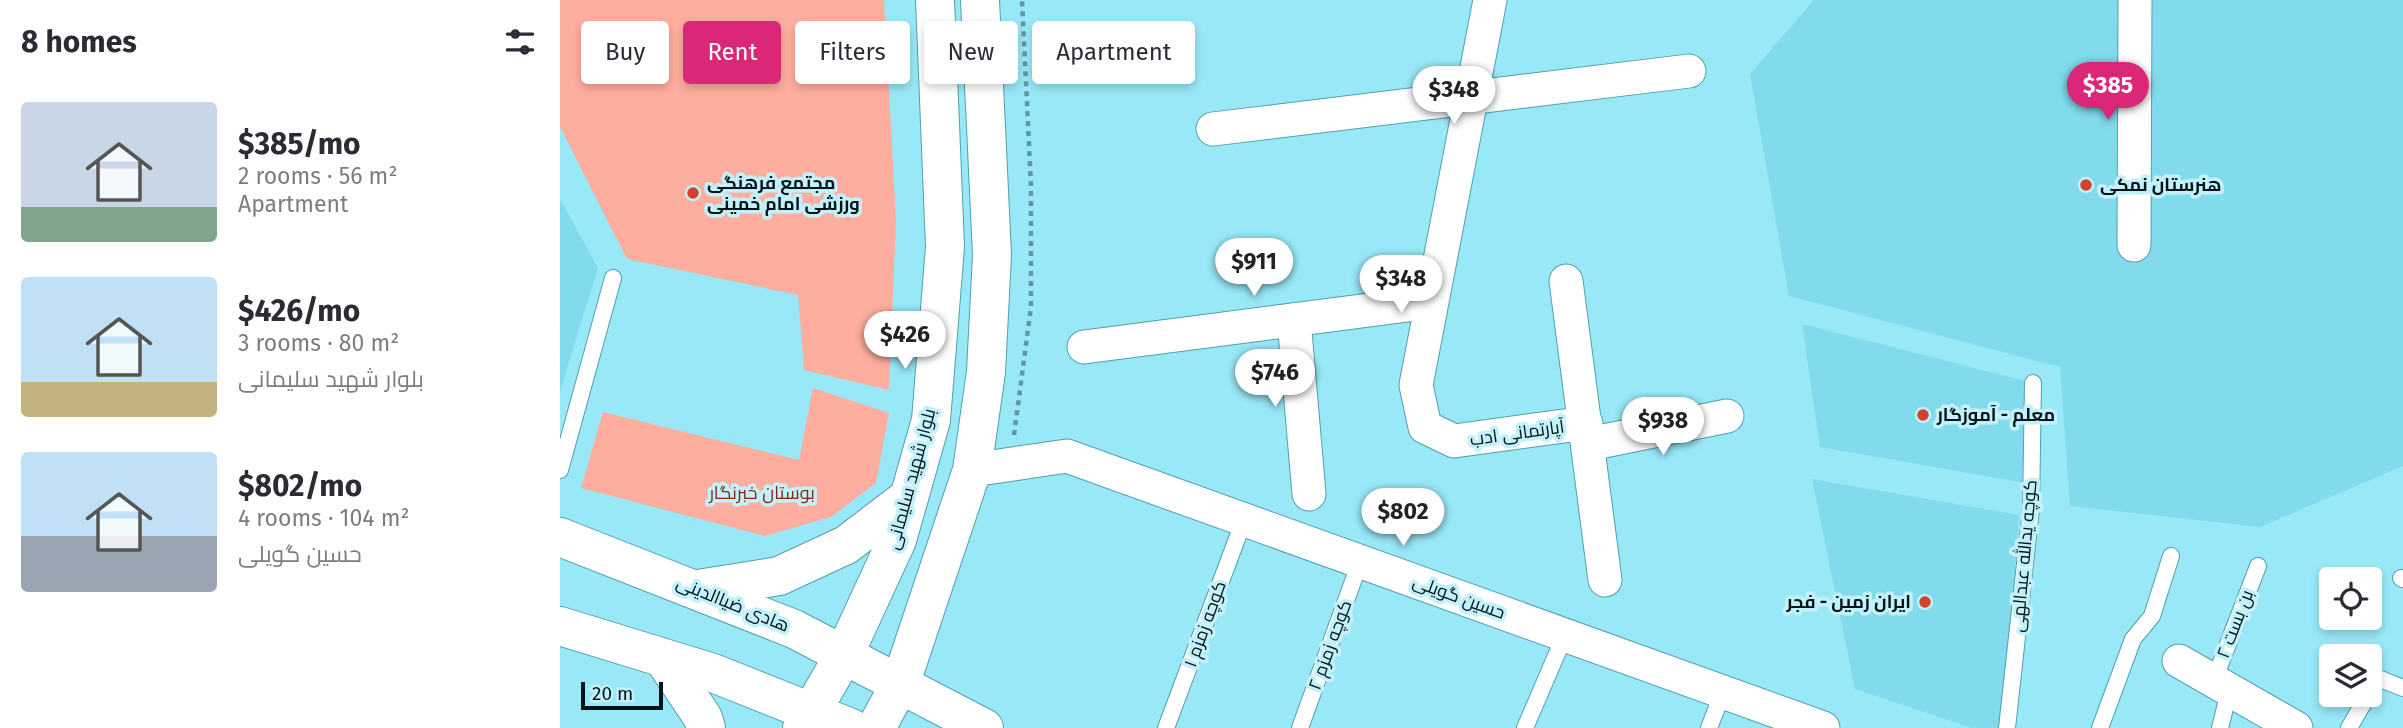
<!DOCTYPE html>
<meta charset="utf-8">
<style>
:root{--surface:#fff;--page:#f2f2f3;--text:#2b2b33;--muted:#7c7c81;--accent:#db2777}
body{margin:0;font-family:"Fira Sans",Cairo,sans-serif;background:var(--page);color:var(--text);height:100vh;display:flex;flex-direction:column;font-size:26px;white-space:nowrap}
*{box-sizing:border-box;margin:0}
p{font-size:23px;color:var(--muted)}
.icon{flex:none;width:38px;height:38px;fill:none;stroke:currentColor;stroke-width:2;stroke-linecap:round;stroke-linejoin:round}
.map{position:relative;flex:1;overflow:hidden}
.details{display:flex;flex-direction:column;background:var(--surface);width:560px}
.details>*{flex:none}
.guide{position:absolute;left:21px;top:21px;width:665px;height:63px;display:flex;gap:14px}
.tools{position:absolute;left:1759px;top:567px;display:grid;gap:14px}
.tools a{display:grid;place-items:center;width:63px;height:63px;border-radius:7px;background:var(--surface);box-shadow:0 4px 10px #0003;font-size:35px}
.scale{position:absolute;left:21px;bottom:18px;width:82px;box-sizing:border-box;padding-left:7px;border:4px solid #001419;border-top:0;font-size:19px;line-height:24px;white-space:nowrap;color:#001419;-webkit-text-stroke:5px #c3f0f9;paint-order:stroke}
.price{position:absolute;translate:-50% -60px;padding:0 16px;border-radius:24px;background:#fff;color:#222;font-size:23px;line-height:46px;filter:drop-shadow(0 2px 4px #0008)}
.price::after{content:'';position:absolute;left:50%;top:42px;width:21px;height:16px;margin-left:-10px;background:inherit;clip-path:polygon(0 0,100% 0,50% 100%)}
.price.current{background:var(--accent);color:#fff}
ul{padding:0;list-style:none}
li{display:flex;align-items:center;gap:21px;height:175px;padding:0 21px}
li span{display:grid;place-items:center;flex:none;width:196px;height:140px;border-radius:7px;color:#555}
li>.icon{margin-inline-start:auto}
span .icon{width:84px;height:84px;fill:#fffc;stroke-width:1}
li b{font-size:30px}
h2{display:flex;justify-content:space-between;align-items:center;height:84px;padding:0 21px;font-size:30px}
.pill{padding:0 24px;border-radius:7px;background:var(--surface);box-shadow:0 4px 10px #0003;font-size:24px;line-height:63px}
.pill.current{background:var(--accent);color:#fff}
main{display:flex;flex:1;min-height:0}
.map>svg:first-child{display:block}
.built{fill:#81dbed}
.green{fill:#feae9e}
.lines{fill:none;stroke-linecap:round;stroke-linejoin:round}
.service-casing{stroke:#519faf;stroke-width:18}
.minor-casing{stroke:#519faf;stroke-width:35}
.secondary-casing{stroke:#519faf;stroke-width:40}
.primary-casing{stroke:#519faf;stroke-width:40}
.path{stroke:#5f98a4;stroke-width:4.5;stroke-dasharray:5 5;stroke-linecap:butt}
.service{stroke:#fff;stroke-width:16}
.minor{stroke:#fff;stroke-width:33}
.secondary{stroke:#fff;stroke-width:38}
.primary{stroke:#fff;stroke-width:38}
.poi-dot{fill:#d0442e;stroke:#c3f0f9;stroke-width:2.5}
.labels{text-anchor:middle;stroke-width:7;stroke-linejoin:round;paint-order:stroke}
.poi-label{font-size:18px;font-weight:bold;fill:#001419;stroke:#c3f0f9;text-anchor:start}
.street-label{font-size:18px;fill:#001419;stroke:#c3f0f9}
.park-label{font-size:18px;fill:#852617;stroke:#c3f0f9}
</style>
<main>
<section class="details">
<h2>8 homes<svg class="icon" aria-label="filters" viewBox="0 0 24 24"><path d="M4 7h16M4 17h16"/><circle cx="9" cy="7" r="2"/><circle cx="15" cy="17" r="2"/></svg></h2>
<ul>
<li><span style="background:linear-gradient(#c9d6e8 75%,#7fa58c 0)"><svg class="icon" aria-label="home" viewBox="0 0 24 24"><path d="M3 11l9-7 9 7M6 9v11h12V9"/></svg></span><div><b>$385/mo</b><p>2 rooms · 56 m²</p><p>Apartment</p></div></li>
<li><span style="background:linear-gradient(#bfe0f5 75%,#c2b280 0)"><svg class="icon" aria-label="home" viewBox="0 0 24 24"><path d="M3 11l9-7 9 7M6 9v11h12V9"/></svg></span><div><b>$426/mo</b><p>3 rooms · 80 m²</p><p>بلوار شهید سلیمانی</p></div></li>
<li><span style="background:linear-gradient(#bfe0f5 60%,#9aa5b1 0)"><svg class="icon" aria-label="home" viewBox="0 0 24 24"><path d="M3 11l9-7 9 7M6 9v11h12V9"/></svg></span><div><b>$802/mo</b><p>4 rooms · 104 m²</p><p>حسین گویلی</p></div></li>
</ul>
</section>
<div class="map">
<svg width="1843" height="728" viewBox="0 0 1843 728">
<rect width="100%" height="100%" fill="#99e8f8"/>
<g class="built">
<path d="M1254,0h589v466l-143,61 -190,-21 -10,-139 -271,-71 -39,-222z"/>
<path d="M0,199l38,69 -38,123z"/>
<path d="M1242,324l231,59 -7,100 -206,-36z"/>
<path d="M1252,479l207,36 -15,213h-32l-117,-39z"/>
</g>
<g class="green">
<path d="M0,0h324l12,220 -7,170 -85,-20 -6,-75 -171,-36 -67,-132z"/>
<path d="M253,388l76,25 -13,70 -45,34 -66,19 -184,-48 22,-76 196,48z"/>
</g>
<g class="lines">
<g class="service-casing">
<g id="service">
<path d="M0,470l53,-192"/>
<path d="M1841,578l2,1"/>
<path d="M1653,683l45,-117"/>
<path d="M1810,692l8,-14 25,10"/>
<path d="M606,728l78,-208"/>
<path d="M740,728l60,-166"/>
<path d="M965,728l40,-93"/>
<path d="M1149,728l14,-36"/>
<path d="M1447,728l24,-219 2,-126"/>
<path d="M1540,728l33,-89 19,-23 19,-60"/>
<path d="M1660,728l9,-36"/>
<path d="M1789,728l19,-33"/>
</g>
</g>
<g class="minor-casing">
<g id="minor">
<path d="M930,0l-74,385 9,42 29,14 132,-18"/>
<path d="M653,129l476,-58"/>
<path d="M1574,245l1,-245"/>
<path d="M1006,281l39,299"/>
<path d="M734,320l15,174"/>
<path d="M524,347l347,-45"/>
<path d="M1029,444l138,-28"/>
<path d="M412,470l95,-14 756,272"/>
<path d="M1619,661l117,67"/>
</g>
</g>
<g class="secondary-casing">
<g id="secondary">
<path d="M242,728l42,-73 53,-115 34,-120 14,-173 -10,-247"/>
<path d="M316,728l25,-46 71,-212 14,-98 6,-117 -12,-255"/>
</g>
</g>
<g class="primary-casing">
<g id="primary">
<path d="M0,537l234,92 190,99"/>
<path d="M138,589l81,-13 67,-31 63,-48"/>
<path d="M0,626l153,47 138,55"/>
<path d="M103,658l40,60 3,10"/>
</g>
</g>
<path class="path" d="M454,435l17,-128v-121l-9,-186"/>
<use href="#service" class="service"/>
<use href="#minor" class="minor"/>
<use href="#secondary" class="secondary"/>
<use href="#primary" class="primary"/>
</g>
<g class="poi-dot">
<circle cx="1526" cy="185" r="7"/>
<circle cx="133" cy="193" r="7"/>
<circle cx="1363" cy="415" r="7"/>
<circle cx="1365" cy="602" r="7"/>
</g>
<g class="labels">
<g class="poi-label">
<text x="147" y="189">مجتمع فرهنگی<tspan x="147" dy="21">ورزشی امام خمینی</tspan></text>
<text x="1540" y="191">هنرستان نمکی</text>
<text x="1377" y="421">معلم - آموزگار</text>
<text x="1351" y="608" text-anchor="end">ایران زمین - فجر</text>
</g>
<g class="street-label">
<text transform="translate(957 433) rotate(-8)" y="6">آپارتمانی ادب</text>
<text transform="translate(351 479) rotate(-75)" y="6">بلوار شهید سلیمانی</text>
<text transform="translate(1464 556) rotate(-85)" y="6">کوچه یدالله عبدالهی</text>
<text transform="translate(899 597) rotate(20)" y="6">حسین گویلی</text>
<text transform="translate(173 604) rotate(22)" y="6">هادی ضیاالدینی</text>
<text transform="translate(645 624) rotate(-70)" y="6">کوچه زمزم ۱</text>
<text transform="translate(1675 624) rotate(-69)" y="6">بن بست ۲</text>
<text transform="translate(770 645) rotate(-70)" y="6">کوچه زمزم ۲</text>
</g>
<g class="park-label">
<text x="202" y="499">بوستان خبرنگار</text>
</g>
</g>
</svg>
<div class="tools">
<a><svg class="icon" aria-label="locate" viewBox="0 0 24 24"><circle cx="12" cy="12" r="6"/><path d="M12 2v4M12 18v4M2 12h4M18 12h4"/></svg></a>
<a><svg class="icon" aria-label="layers" viewBox="0 0 24 24"><path d="M12 4l9 5-9 5-9-5zM3 14l9 5 9-5"/></svg></a>
</div>
<div class="scale">20 m</div>
<b class="price current" style="left:1548px;top:122px">$385</b>
<b class="price" style="left:894px;top:126px">$348</b>
<b class="price" style="left:694px;top:298px">$911</b>
<b class="price" style="left:841px;top:315px">$348</b>
<b class="price" style="left:345px;top:371px">$426</b>
<b class="price" style="left:715px;top:409px">$746</b>
<b class="price" style="left:1103px;top:457px">$938</b>
<b class="price" style="left:843px;top:548px">$802</b>
<div class="guide">
<a class="pill">Buy</a>
<a class="pill current">Rent</a>
<a class="pill">Filters</a>
<a class="pill">New</a>
<a class="pill">Apartment</a>
</div>
</div>
</main>
